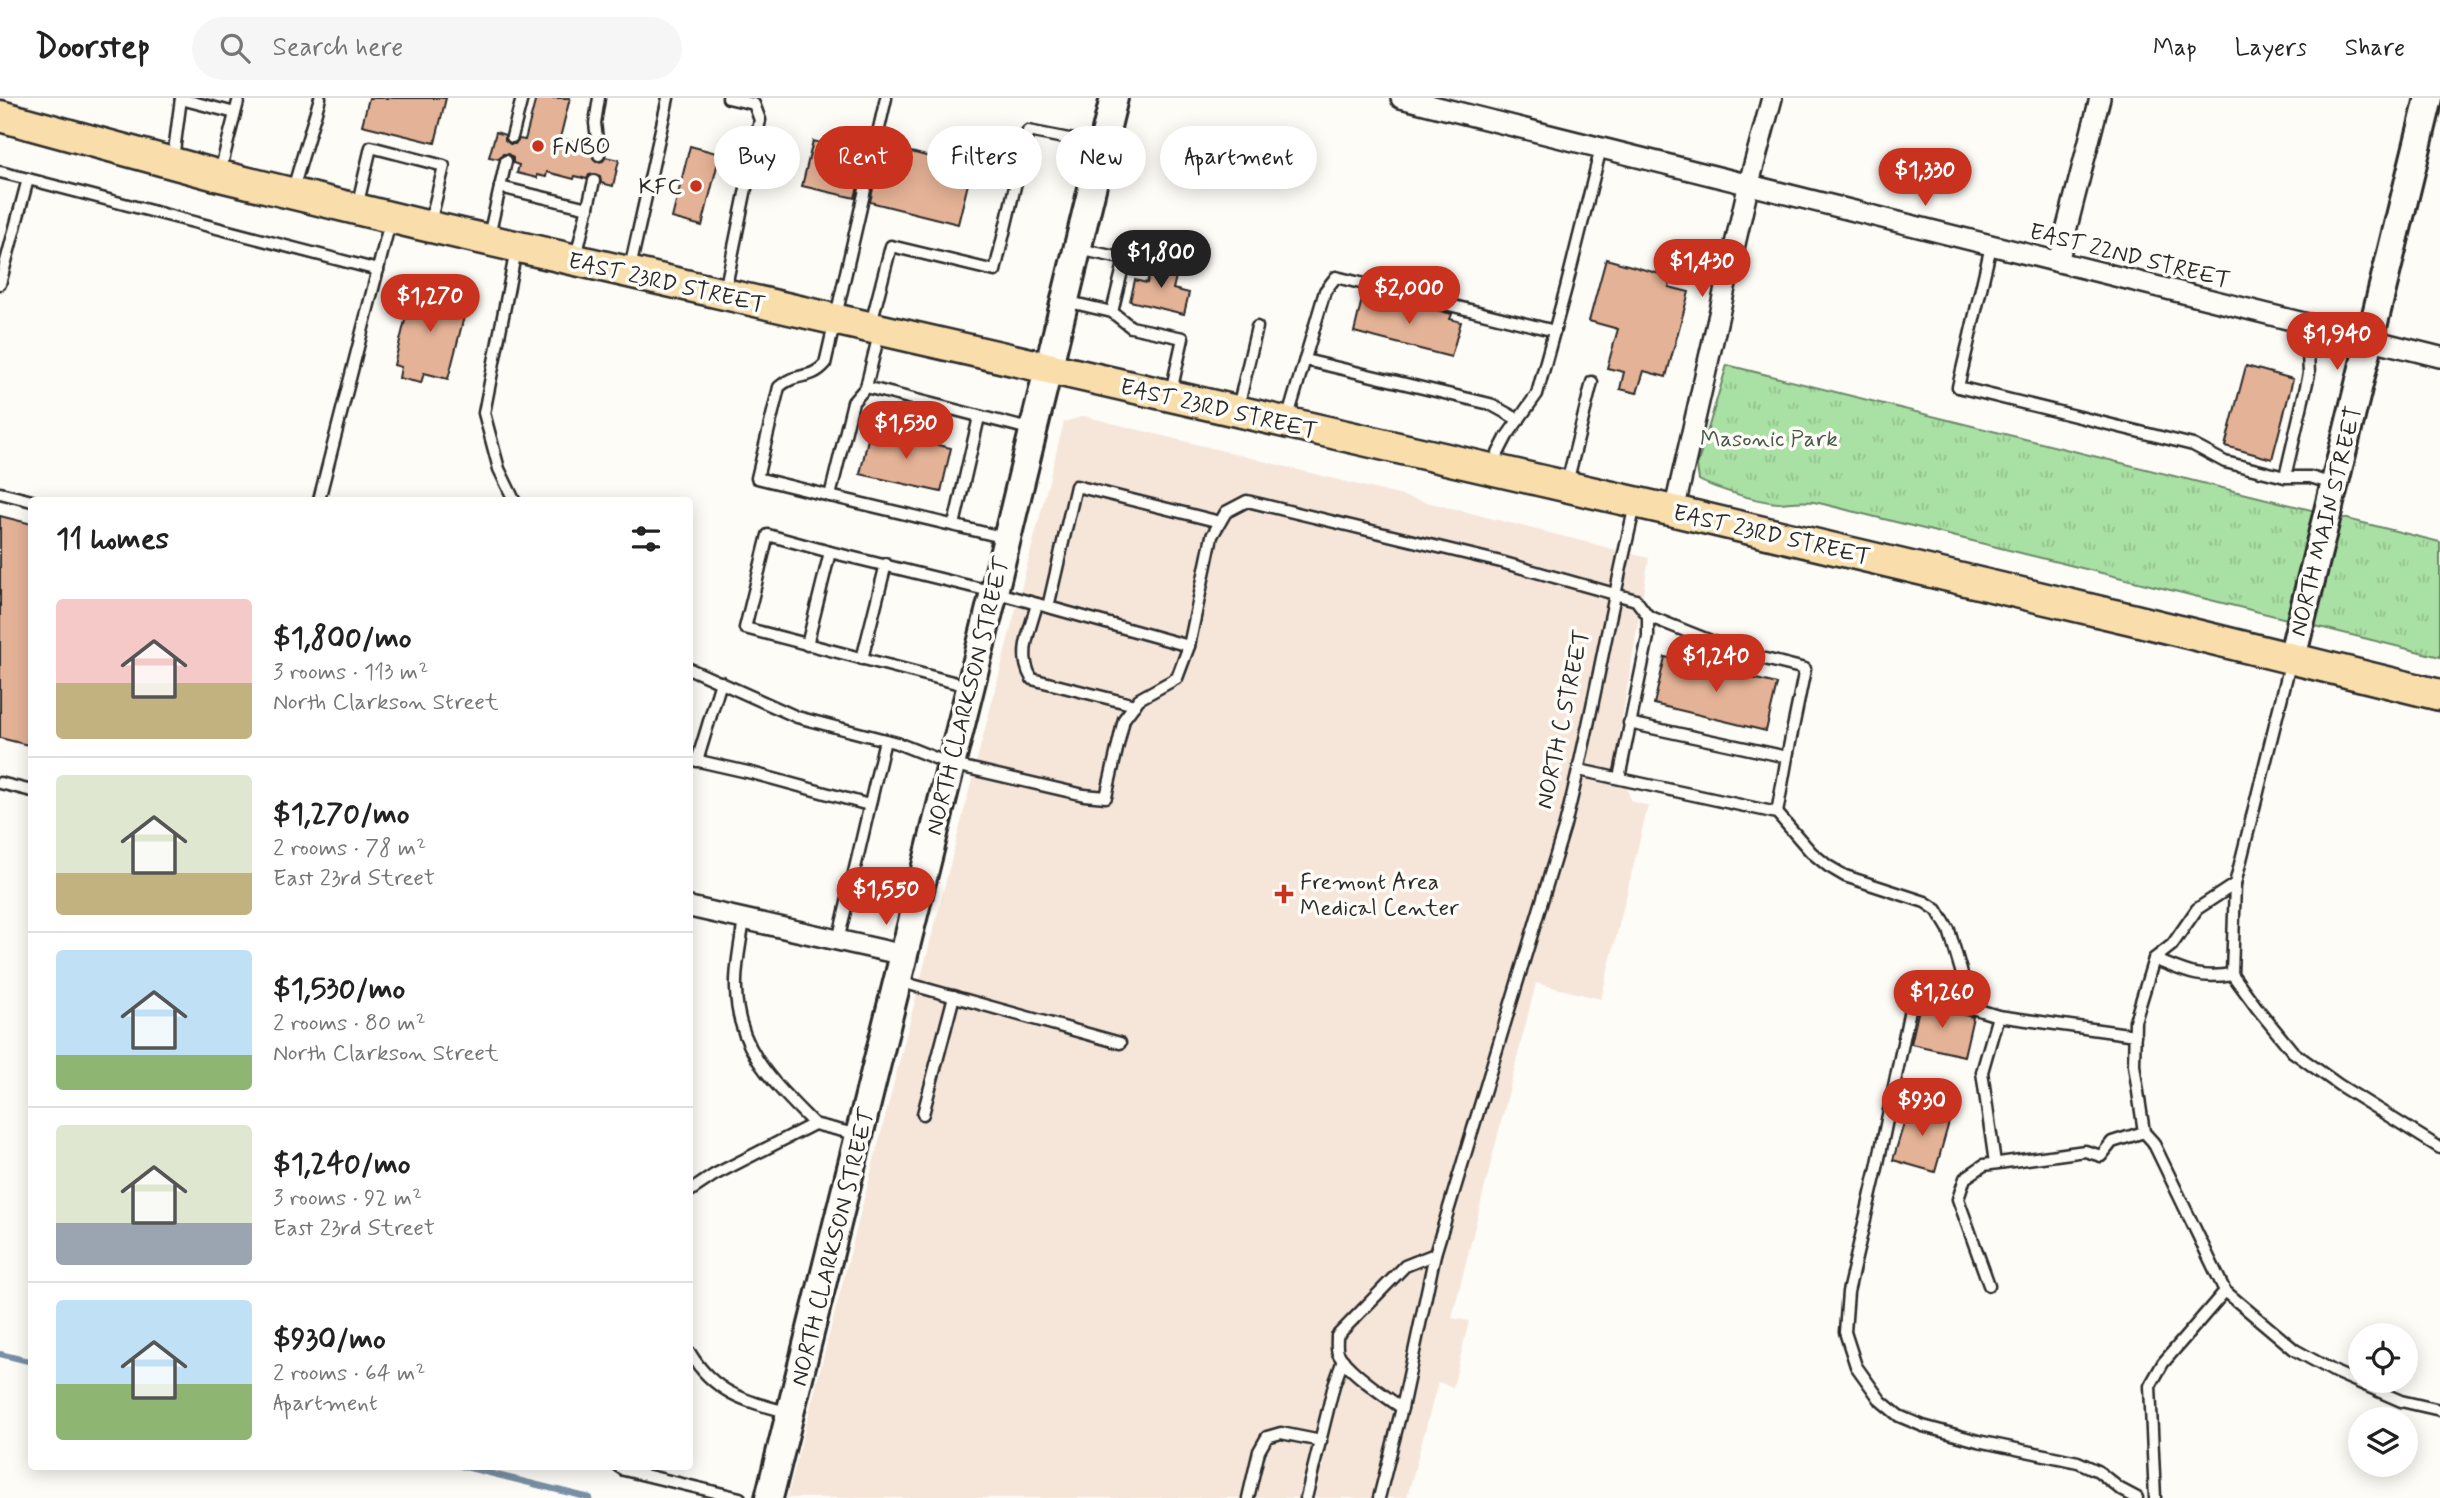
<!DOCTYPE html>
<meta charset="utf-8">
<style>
:root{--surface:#fff;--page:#f6f6f6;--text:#222;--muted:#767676;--line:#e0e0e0;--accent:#c8321e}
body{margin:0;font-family:Mynerve,sans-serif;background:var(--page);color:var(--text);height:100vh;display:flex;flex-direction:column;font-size:26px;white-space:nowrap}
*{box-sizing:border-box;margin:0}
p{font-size:23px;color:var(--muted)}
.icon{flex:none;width:38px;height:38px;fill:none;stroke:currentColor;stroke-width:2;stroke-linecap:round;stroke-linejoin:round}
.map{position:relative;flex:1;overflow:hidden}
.drawer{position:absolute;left:28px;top:399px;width:665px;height:973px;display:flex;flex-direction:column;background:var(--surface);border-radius:7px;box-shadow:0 4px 18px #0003}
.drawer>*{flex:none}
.banner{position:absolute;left:714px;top:28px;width:665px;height:63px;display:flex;gap:14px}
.controls{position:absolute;left:2348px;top:1225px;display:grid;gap:14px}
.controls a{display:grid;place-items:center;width:70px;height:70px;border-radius:50%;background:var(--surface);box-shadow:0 4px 18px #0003;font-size:35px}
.price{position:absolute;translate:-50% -60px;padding:0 16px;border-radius:24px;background:var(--accent);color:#fff;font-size:23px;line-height:46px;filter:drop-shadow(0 2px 4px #0008)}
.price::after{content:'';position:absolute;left:50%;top:42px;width:21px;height:16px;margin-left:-10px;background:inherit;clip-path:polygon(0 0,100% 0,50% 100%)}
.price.on{background:#222;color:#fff}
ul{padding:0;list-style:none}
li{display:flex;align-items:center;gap:21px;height:175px;padding:0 28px}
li+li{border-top:2px solid var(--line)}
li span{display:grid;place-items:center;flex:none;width:196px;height:140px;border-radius:7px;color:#555}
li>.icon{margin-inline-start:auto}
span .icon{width:84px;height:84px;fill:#fffc;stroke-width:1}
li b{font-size:30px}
h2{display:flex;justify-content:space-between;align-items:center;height:84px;padding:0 28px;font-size:30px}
.tag{padding:0 24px;border-radius:32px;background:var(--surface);box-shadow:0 4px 18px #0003;font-size:24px;line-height:63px}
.tag.on{background:var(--accent);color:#fff}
header{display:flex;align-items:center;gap:42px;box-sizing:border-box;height:98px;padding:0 35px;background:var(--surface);border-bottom:2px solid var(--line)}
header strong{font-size:33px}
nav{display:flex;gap:38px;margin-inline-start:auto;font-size:24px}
.search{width:490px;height:63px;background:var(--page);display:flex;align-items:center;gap:18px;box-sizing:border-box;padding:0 24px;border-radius:38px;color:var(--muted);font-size:26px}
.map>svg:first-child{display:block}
.built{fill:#f6e6da}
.park{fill:url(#park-tufts);stroke:#6a8667;stroke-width:2}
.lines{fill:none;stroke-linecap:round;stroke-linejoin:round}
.stream{stroke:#798fa5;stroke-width:6}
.building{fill:#e4b296;stroke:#2b2b2b;stroke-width:2}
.lane-casing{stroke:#2b2b2b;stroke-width:15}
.street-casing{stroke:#2b2b2b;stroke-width:24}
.secondary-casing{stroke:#2b2b2b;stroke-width:32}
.primary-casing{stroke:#2b2b2b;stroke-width:35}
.lane{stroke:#fdfcf7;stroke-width:10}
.street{stroke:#fdfcf7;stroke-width:19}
.secondary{stroke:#fdfcf7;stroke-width:26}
.primary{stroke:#f9deab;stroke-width:30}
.poi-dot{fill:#c8321e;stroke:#fdfcf7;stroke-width:2.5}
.labels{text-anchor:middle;stroke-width:7;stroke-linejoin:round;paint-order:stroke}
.poi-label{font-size:23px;fill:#2b2b2b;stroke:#fdfcf7;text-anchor:start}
.street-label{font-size:23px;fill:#2b2b2b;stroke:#fdfcf7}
.park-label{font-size:23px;fill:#4a5849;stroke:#fdfcf7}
</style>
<header>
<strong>Doorstep</strong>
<div class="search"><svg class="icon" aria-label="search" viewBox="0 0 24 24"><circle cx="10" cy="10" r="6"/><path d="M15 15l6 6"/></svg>Search here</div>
<nav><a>Map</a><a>Layers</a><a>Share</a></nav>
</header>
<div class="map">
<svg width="2440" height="1400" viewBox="0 0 2440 1400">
<defs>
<pattern id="park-tufts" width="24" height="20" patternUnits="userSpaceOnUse" patternTransform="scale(1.75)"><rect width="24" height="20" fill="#a9e0a3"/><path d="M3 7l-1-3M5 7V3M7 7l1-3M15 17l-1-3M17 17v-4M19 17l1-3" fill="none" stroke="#92c08c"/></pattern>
</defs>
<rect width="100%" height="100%" fill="#fdfcf7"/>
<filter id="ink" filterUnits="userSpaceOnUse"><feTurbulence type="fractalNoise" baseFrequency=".0143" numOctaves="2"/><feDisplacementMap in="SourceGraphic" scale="14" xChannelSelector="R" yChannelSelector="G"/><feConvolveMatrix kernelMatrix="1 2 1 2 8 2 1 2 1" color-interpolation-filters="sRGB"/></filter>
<g filter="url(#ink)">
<path class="built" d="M1084,318l565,142 -33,197 15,46 17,5 -47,193 -65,-16 -84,335 17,3 -16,66 -15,-5 -31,116h-620l277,-1076z"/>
<path class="park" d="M1727,267l713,177v115l-621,-154c-14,-3 -25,-1 -39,0 -17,0 -65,-14 -81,-23l-2,-14z"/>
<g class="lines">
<g class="stream">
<path d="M0,1256l32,8"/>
<path d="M461,1368l129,32"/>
</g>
</g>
<g class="building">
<path d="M369,0h77l-11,45 -73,-18z"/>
<path d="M536,0h34l-10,40 25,6 -1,3 7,2 -1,4 7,9 6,-1 3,-4 13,3 -6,26 -12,-3 -1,-7 -5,-2 -6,1 -2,4 -12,-3 -1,3 -27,-7 -1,5 -9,-2v3l-20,-5 2,-8 -6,-2v-5l-5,-4h-5l-4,5 -10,-2 7,-25 9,3v5l5,4h5l4,-5 6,1z"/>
<path d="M813,43l53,13 -11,44 -53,-12z"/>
<path d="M690,48l30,8 -18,72 -30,-8z"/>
<path d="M892,49l80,21 -14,56 -88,-22 10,-45 8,2z"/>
<path d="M1606,161l65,18 -2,10 20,5 -23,85 -22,-6 -7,22 -17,-4 4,-17 -17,-4 11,-39 -29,-8z"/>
<path d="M1152,164l26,6 -5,21 16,4 -5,21 -54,-13 5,-21 12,3z"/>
<path d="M414,186l51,13 -1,7 3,1 -19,74 -24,-6 -3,10 -22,-5 2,-11 -7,-2z"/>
<path d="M1362,201l37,9 2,-7 51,13 -2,5 11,3 -10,35 -97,-25z"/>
<path d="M2246,268l47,13 -21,80 -47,-13z"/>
<path d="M870,332l81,18 -10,44 -81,-18z"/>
<path d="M0,418l32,8v222l-32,-8z"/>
<path d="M1665,559l112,27 -11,47 -112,-27z"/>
<path d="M1920,906l53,13 -9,39 -53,-12z"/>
<path d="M1910,1005l41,12 -16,57 -42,-12z"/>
</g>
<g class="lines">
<g class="lane-casing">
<g id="lane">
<path d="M181,1l54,14"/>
<path d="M512,39l10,-39"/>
<path d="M599,57l-4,-32 4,-25"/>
<path d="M173,61l8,-61"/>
<path d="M0,74l28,7"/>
<path d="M220,74l19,-74"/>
<path d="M500,89l88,21"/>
<path d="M293,91l27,-91"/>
<path d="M357,109l14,-60 73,19 -14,57"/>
<path d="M489,138l17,-75"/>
<path d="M1991,148l-33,141 235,58 32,17 60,15 24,-103 -1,-21 4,-27"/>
<path d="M1079,151l46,10 -13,53"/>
<path d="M576,159l18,-76"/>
<path d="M630,170l38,-170"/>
<path d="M0,186l28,-105 350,91"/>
<path d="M725,193l35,-171 -6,-16 -26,-6"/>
<path d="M1065,203l47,11 19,15 52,11 -12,54"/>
<path d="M871,226l20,-78 104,25 33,-140 72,14"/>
<path d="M879,236l-13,53 -13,15 -23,94 176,42"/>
<path d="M1305,262l185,44 29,16"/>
<path d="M866,289l167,43"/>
<path d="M1238,310l19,-81"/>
<path d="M1287,322l38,-129 11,-14 219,54"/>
<path d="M1491,369l16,-31 30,-42 29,-106 35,-140"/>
<path d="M2285,379h25l23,7"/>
<path d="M1567,385l25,-101"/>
<path d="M0,395l32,8"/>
<path d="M830,398l-73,-18 22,-91c18,-16 31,-6 46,-23l61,-266"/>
<path d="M319,402l71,-278"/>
<path d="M514,402l-15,-31 -15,-56 32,-163"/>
<path d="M954,427l25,-108"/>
<path d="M1037,506c-7,26 -20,51 -5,75l103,26"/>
<path d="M1048,509l28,-121 144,36"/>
<path d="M1648,518l93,37 64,16 -18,88"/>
<path d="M807,547l23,-93"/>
<path d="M862,561l24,-95"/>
<path d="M2291,562l-56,224 -38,25 -25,36 -18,14 -19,62 -1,44 10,67 9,10 72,149 70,59 42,23 64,28 39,9"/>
<path d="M690,571l107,48 100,26 53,21 134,31 22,2 18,-78 15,-20 38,-21 12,-32 23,-110 14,-24 21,-11 254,61 135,38 12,16v21l-29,141"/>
<path d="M968,588l-223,-58 23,-93 62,17 164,40 195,54"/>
<path d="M1629,625l158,34 -10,56"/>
<path d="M690,661l62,14 117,32"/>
<path d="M697,663l24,-79"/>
<path d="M1579,672l198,43 34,39 17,14 17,10 80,26 12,8 12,20 23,78 -59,-13 -36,173 -29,124 -3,40 11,34 25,35 18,15 24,10 55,15 100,21 20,9 22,18 17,9"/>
<path d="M0,685l32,8"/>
<path d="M2235,786l-3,90 25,34 36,44 46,33 101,63"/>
<path d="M744,821c-3,23 -9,47 -8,70 1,61 38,94 78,135"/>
<path d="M838,843l47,-201"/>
<path d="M2154,861c30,12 45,21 78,15"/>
<path d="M898,883l222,62"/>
<path d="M1972,910l26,8"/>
<path d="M923,1016l31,-118"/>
<path d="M1995,1065l-13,-91 16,-56 137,19"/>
<path d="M690,1093l24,-16 100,-51 45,11"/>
<path d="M1989,1187l-31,-86 7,-21 19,-13 101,-14 16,5 11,-14 32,-10"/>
<path d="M690,1255c24,40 55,48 97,59"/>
<path d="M1402,1310c-16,-11 -56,-38 -64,-55 -2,-5 -1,-11 -1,-17l68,-70 30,-12"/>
<path d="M618,1368l6,4 116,28"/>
<path d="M1248,1400l11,-47 8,-14 14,-4 40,8"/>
<path d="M1306,1400l28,-113 9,-25"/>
<path d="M1379,1400l23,-90 33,-154 130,-429c27,-105 44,-213 70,-319"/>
<path d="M2155,1400l-5,-112 13,-23 62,-72"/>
</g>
</g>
<g class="street-casing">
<g id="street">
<path d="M1401,0l1039,259"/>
<path d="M2058,164l42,-164"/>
<path d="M1674,413l75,-328 23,-85"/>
<path d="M690,809l214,48"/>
</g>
</g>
<g class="secondary-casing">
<g id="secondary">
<path d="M2292,560l137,-560"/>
<path d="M769,1400l225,-906 120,-494"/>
</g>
</g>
<g class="primary-casing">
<path id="primary" d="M0,18l220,60 198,48 1256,287 457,108 309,76"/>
</g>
<use href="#lane" class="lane"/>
<use href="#street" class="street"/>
<use href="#secondary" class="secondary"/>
<use href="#primary" class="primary"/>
</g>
</g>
<g class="poi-dot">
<circle cx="538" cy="48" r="7"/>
<circle cx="696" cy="88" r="7"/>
<path d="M1280.5 785.5h7v7h7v7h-7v7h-7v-7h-7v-7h7z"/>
</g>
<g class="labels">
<g class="poi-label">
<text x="552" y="56">FNBO</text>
<text x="682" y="96" text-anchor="end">KFC</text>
<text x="1300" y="791">Fremont Area<tspan x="1300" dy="26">Medical Center</tspan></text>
</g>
<g class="street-label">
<text transform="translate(2130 157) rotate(14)" y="8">EAST 22ND STREET</text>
<text transform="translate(667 184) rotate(13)" y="8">EAST 23RD STREET</text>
<text transform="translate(1219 310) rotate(13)" y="8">EAST 23RD STREET</text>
<text transform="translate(2325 423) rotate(-76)" y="8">NORTH MAIN STREET</text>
<text transform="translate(1772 436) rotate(13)" y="8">EAST 23RD STREET</text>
<text transform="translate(967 598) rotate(-76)" y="8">NORTH CLARKSON STREET</text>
<text transform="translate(1562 621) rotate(-78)" y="8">NORTH C STREET</text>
<text transform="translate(832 1149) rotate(-76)" y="8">NORTH CLARKSON STREET</text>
</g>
<g class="park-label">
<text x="1769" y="348">Masonic Park</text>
</g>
</g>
</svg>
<div class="controls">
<a><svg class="icon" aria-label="locate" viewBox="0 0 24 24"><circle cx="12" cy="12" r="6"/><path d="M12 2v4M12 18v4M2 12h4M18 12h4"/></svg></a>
<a><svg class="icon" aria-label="layers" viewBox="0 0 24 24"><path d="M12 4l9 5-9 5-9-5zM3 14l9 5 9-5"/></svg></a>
</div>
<b class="price" style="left:1925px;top:110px">$1,330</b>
<b class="price on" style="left:1161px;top:192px">$1,800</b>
<b class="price" style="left:1702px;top:201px">$1,430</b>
<b class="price" style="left:1409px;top:228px">$2,000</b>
<b class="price" style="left:430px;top:236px">$1,270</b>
<b class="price" style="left:2337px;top:274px">$1,940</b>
<b class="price" style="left:906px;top:363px">$1,530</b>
<b class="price" style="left:1716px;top:596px">$1,240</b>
<b class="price" style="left:886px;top:829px">$1,550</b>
<b class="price" style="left:1942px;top:932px">$1,260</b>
<b class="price" style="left:1922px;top:1040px">$930</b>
<div class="banner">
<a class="tag">Buy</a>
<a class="tag on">Rent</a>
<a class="tag">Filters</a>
<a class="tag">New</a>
<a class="tag">Apartment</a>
</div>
<section class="drawer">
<h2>11 homes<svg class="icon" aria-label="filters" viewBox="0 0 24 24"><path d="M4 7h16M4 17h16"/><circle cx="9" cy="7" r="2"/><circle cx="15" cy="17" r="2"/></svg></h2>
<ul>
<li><span style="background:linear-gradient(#f6c9c9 60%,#c2b280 0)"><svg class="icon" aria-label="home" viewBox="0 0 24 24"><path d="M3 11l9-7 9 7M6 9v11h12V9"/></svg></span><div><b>$1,800/mo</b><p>3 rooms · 113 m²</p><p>North Clarkson Street</p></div></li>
<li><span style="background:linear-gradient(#dfe7d0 70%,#c2b280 0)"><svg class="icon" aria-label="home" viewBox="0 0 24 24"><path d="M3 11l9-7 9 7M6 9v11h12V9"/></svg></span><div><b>$1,270/mo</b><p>2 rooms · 78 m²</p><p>East 23rd Street</p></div></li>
<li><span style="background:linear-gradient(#bfe0f5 75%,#8fb573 0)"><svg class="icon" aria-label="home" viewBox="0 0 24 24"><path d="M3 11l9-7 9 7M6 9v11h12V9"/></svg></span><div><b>$1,530/mo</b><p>2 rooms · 80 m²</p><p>North Clarkson Street</p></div></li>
<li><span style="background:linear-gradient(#dfe7d0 70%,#9aa5b1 0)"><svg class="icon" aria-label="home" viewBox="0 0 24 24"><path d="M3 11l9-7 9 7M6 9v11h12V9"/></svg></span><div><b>$1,240/mo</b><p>3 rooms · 92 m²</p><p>East 23rd Street</p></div></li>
<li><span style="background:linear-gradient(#bfe0f5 60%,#8fb573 0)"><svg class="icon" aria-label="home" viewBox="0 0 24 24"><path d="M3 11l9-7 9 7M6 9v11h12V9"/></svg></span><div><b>$930/mo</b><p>2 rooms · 64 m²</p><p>Apartment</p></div></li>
</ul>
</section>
</div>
